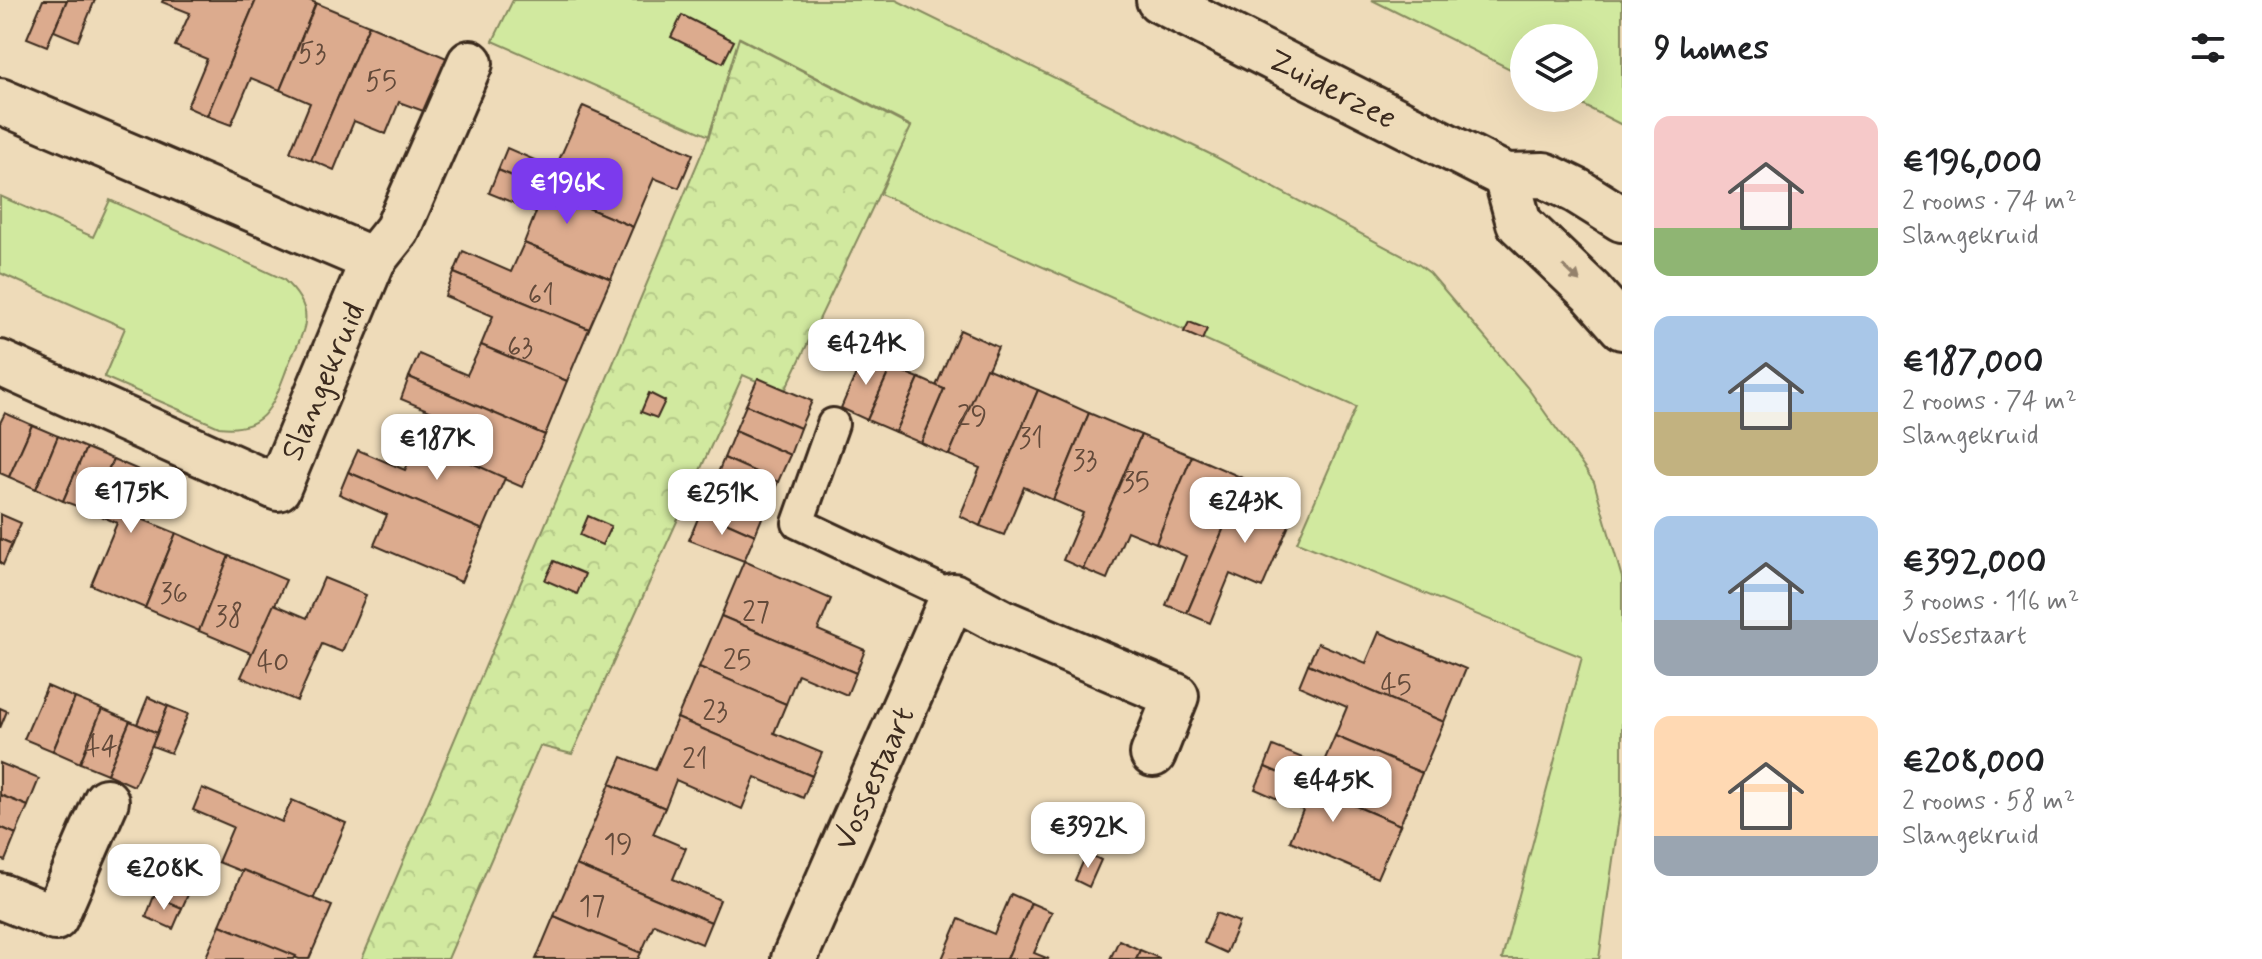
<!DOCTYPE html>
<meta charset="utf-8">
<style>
:root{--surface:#fff;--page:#f6f6f6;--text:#202124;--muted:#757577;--accent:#7c3aed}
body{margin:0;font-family:Mynerve,sans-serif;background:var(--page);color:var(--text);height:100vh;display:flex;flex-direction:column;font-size:30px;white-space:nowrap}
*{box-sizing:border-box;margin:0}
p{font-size:26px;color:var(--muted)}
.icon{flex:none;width:44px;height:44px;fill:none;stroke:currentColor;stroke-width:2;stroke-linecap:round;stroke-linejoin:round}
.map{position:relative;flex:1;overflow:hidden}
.side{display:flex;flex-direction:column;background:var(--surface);width:640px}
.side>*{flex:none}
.buttons{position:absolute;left:1510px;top:24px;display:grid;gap:16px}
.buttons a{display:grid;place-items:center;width:88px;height:88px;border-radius:50%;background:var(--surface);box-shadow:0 8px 32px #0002;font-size:40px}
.price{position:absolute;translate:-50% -68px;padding:0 18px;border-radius:16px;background:#fff;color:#222;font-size:26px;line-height:52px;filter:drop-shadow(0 2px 4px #0008)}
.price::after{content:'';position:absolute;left:50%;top:48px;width:24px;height:18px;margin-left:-12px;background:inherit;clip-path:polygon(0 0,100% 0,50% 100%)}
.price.selected{background:var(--accent);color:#fff}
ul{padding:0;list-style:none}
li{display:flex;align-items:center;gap:24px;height:200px;padding:0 32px}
li span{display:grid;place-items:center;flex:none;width:224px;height:160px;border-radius:16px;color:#555}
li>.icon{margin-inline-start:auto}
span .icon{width:96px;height:96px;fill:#fffc;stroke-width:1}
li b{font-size:34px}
h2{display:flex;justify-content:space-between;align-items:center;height:96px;padding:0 32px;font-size:34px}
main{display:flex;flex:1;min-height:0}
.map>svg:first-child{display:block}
.green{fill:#d1e99f;stroke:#868a5e;stroke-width:2}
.forest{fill:url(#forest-crowns);stroke:#868a5e;stroke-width:2}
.building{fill:#dcab8e;stroke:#3b2a1e;stroke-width:2}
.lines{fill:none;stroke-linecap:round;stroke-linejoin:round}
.lane-casing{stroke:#3b2a1e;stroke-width:36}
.street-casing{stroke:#3b2a1e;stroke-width:50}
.secondary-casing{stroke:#3b2a1e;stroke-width:50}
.lane{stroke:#eedbb9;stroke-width:30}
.street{stroke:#eedbb9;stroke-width:44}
.secondary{stroke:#eedbb9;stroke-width:44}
.oneway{fill:#94826c}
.labels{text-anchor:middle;stroke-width:6;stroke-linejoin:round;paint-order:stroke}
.number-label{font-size:28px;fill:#634a3a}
.street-label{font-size:32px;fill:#3b2a1e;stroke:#eedbb9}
</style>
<main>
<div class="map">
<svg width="1622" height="959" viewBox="0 0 1622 959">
<defs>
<pattern id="forest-crowns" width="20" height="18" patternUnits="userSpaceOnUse" patternTransform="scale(2)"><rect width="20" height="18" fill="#d1e99f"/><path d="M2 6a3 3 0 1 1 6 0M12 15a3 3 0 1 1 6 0" fill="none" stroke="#b4c888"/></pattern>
</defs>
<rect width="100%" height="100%" fill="#eedbb9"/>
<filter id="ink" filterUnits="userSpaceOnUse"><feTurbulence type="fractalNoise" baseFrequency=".0125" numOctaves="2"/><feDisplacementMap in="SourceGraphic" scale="16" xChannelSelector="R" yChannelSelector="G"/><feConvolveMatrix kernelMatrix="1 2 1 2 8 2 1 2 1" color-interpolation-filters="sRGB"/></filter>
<g filter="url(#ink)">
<g class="green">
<path d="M513,0h383l318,156 204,108 12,9 97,114 67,95 28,96v218l-23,163h-97l80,-302 -285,-115 59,-135 -476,-213 31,-68 -171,-88 -31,98 -216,-95z"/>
<path d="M1372,0h250v125l-53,-27h15v-60h-60v38z"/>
<path d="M0,196l93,41 17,-37 173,79c12,11 25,27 22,43 -1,13 -11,29 -16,41 -15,38 -21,70 -70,64l-115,-50 21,-49 -125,-55z"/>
</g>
<path class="forest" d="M739,38l172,89 -127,266 -41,-18 -171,379 -32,-8 -92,213h-86l347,-823z"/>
<g class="building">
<path d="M43,0h24l-20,46 -20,-8z"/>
<path d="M67,0h28l-17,41 -24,-10z"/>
<path d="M163,0h93l-49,116 -20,-9 20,-48 -32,-13 15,-33 -28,-11z"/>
<path d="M256,0h53l7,3 -36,87 -29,-12 -20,47 -24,-9z"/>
<path d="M316,3l53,22 -58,135 -21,-8 20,-49 -30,-13z"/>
<path d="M682,15l52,26 -11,22 -52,-26z"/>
<path d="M369,25l80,34 -23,53 -27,-10 -13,32 -32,-13 -20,49 -23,-10z"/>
<path d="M583,106l110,48 -14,34 -25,-10 -21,49 -135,-57 9,-22 48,21z"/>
<path d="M498,170l135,57 -22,52 -87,-36 12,-31 -47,-19z"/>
<path d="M524,243l87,36 -22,50 -135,-56 9,-22 48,21z"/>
<path d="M454,273l135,56 -22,52 -86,-36 12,-29 -48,-20z"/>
<path d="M1189,322l18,7 -5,11 -18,-8z"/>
<path d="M960,330l38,17 -49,108 -28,-12 23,-54 -8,-3z"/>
<path d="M481,345l86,36 -22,54 -136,-58 10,-23 48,21z"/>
<path d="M864,355l27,12 -24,53 -26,-12z"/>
<path d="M891,367l28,11 -24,54 -28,-12z"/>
<path d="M986,368l52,22 -58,136 -20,-10 20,-48 -31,-13z"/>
<path d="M409,377l136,58 -23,52 -86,-38 13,-30 -48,-20z"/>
<path d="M758,378l54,23 -12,27 -54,-23z"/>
<path d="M919,378l25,11 -23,54 -26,-11z"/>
<path d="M1038,390l51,23 -36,87 -29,-13 -20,48 -24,-9z"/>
<path d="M649,393l16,8 -8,17 -16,-6z"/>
<path d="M746,405l54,23 -10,27 -55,-24z"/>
<path d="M5,413l27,12 -23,52 -9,-4v-50z"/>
<path d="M1089,413l52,22 -58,134 -20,-9 20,-47 -30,-13z"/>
<path d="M32,425l26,11 -22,53 -27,-12z"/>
<path d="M735,431l55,24 -12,27 -54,-24z"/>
<path d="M1141,435l51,21 -36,87 -29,-12 -20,48 -24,-10z"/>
<path d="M58,436l28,12 -23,53 -27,-12z"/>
<path d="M419,439l86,39 -22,52 -135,-58 10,-22 47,20z"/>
<path d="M86,448l27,11 -23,52 -27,-10z"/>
<path d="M1192,456l53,23 -58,134 -21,-8 20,-49 -30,-13z"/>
<path d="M724,458l54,24 -12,26 -53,-23z"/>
<path d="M113,459l49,21 -18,40 32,13 -31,75 -54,-23 26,-62 -27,-12z"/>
<path d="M348,472l135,58 -22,52 -87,-37 13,-30 -48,-21z"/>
<path d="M1245,479l54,23 -37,86 -32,-14 -20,49 -23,-10z"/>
<path d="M713,485l53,23 -11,27 -54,-24z"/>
<path d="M701,511l54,24 -11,26 -55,-21z"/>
<path d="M0,514l21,9 -9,21 -12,-5z"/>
<path d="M588,516l23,10 -9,19 -22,-10z"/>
<path d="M176,533l53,23 -30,75 -54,-23z"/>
<path d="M0,539l12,5 -9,21 -3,-2z"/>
<path d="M229,556l57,24 -33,74 -54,-23z"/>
<path d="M554,561l31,13 -8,20 -32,-14z"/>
<path d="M744,561l87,38 -13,31 47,20 -9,23 -135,-57z"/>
<path d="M324,578l42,17 -24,57 -20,-8 -25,57 -56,-24 33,-73 33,14z"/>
<path d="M721,616l135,57 -9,22 -49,-21 -12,30 -87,-37z"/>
<path d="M1379,632l87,37 -22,53 -136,-58 10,-21 48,20z"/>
<path d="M1308,664l136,58 -22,51 -87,-37 12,-29 -48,-21z"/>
<path d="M699,667l87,37 -12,29 48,20 -10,23 -135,-58z"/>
<path d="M47,686l28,12 -22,53 -29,-12z"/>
<path d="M148,697l20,9 -11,27 -20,-9z"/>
<path d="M75,698l27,11 -22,54 -27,-12z"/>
<path d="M168,706l20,8 -17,39 -19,-7z"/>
<path d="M0,708l7,3 -7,17z"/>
<path d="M102,709l28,12 -23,53 -27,-11z"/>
<path d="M677,718l135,58 -9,22 -48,-21 -13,32 -66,-29 -11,28 -55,-24 12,-27 33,13z"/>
<path d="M130,721l27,12 -23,53 -27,-12z"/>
<path d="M1335,736l87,37 -22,52 -135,-58 8,-21 49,20z"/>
<path d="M0,763l39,16 -11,27 -28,-11z"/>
<path d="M1265,767l135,58 -23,53 -87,-37 13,-31 -48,-21z"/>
<path d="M610,784l55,24 -12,26 33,14 -13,31 47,21 -9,22 -135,-57z"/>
<path d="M202,788l80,34 10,-22 54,23 -33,77 -95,-38 15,-35 -40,-17z"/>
<path d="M0,795l28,11 -12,28 -16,-7z"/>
<path d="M0,827l16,7 -11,27 -5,-2z"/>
<path d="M1087,853l14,7 -12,27 -14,-7z"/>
<path d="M576,865l135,57 -9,22 -48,-20 -13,29 -87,-37z"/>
<path d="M243,870l89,36 -23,53h-10l-79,-34z"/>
<path d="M164,876l27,12 -9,20 -28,-12z"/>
<path d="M1011,894l20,9 -24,56h-65l17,-40 35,15z"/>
<path d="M154,896l28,12 -9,21 -27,-12z"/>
<path d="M1031,903l21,9 -18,41 15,6h-42z"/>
<path d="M1216,913l23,9 -13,31 -22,-10z"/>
<path d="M554,916l87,37 -3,6h-102z"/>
<path d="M220,925l76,31 -2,3h-89z"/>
<path d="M1119,940l21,10 -4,9h-26z"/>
<path d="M1140,950l19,8v1h-23z"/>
</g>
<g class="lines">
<g class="lane-casing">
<path id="lane" d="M833,424l-35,99 155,73"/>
</g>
<g class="street-casing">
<g id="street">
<path d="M0,101l373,159"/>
<path d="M0,363l278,125 95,-228 24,-30 73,-167"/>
<path d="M0,896l55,22 51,-117"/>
<path d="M794,959l159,-363 49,26 174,74 -23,58"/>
</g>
</g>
<g class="secondary-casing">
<g id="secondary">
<path d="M1159,0l347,176 38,-1 33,16 45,28"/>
<path d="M1506,176l13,47 72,69 31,35"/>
</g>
</g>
<use href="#lane" class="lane"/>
<use href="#street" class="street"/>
<use href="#secondary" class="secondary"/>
</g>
<defs><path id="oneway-solid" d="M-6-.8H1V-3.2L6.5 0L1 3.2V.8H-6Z" transform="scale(2)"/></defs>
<use class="oneway" href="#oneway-solid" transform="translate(1572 274) rotate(44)"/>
</g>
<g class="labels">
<g class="number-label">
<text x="312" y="62">53</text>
<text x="381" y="90">55</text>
<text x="541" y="304">61</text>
<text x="520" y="356">63</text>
<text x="972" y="425">29</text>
<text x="1031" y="447">31</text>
<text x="1085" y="469">33</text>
<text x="1136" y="491">35</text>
<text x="174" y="602">36</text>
<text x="756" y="621">27</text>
<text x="229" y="625">38</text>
<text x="737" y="669">25</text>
<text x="273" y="671">40</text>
<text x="1396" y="694">45</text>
<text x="715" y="720">23</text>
<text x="101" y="755">44</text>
<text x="695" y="768">21</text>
<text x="618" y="853">19</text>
<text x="592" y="915">17</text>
</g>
<g class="street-label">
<text transform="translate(1333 88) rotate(27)" y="11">Zuiderzee</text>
<text transform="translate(322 381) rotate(-67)" y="11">Slangekruid</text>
<text transform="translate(873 778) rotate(-66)" y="11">Vossestaart</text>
</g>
</g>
</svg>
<div class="buttons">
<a><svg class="icon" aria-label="layers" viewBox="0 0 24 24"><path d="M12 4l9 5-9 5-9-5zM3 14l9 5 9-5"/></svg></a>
</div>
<b class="price selected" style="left:567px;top:226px">€196K</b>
<b class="price" style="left:866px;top:387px">€424K</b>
<b class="price" style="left:437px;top:482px">€187K</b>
<b class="price" style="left:131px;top:535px">€175K</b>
<b class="price" style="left:722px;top:537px">€251K</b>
<b class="price" style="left:1245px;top:545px">€243K</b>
<b class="price" style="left:1333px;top:824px">€445K</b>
<b class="price" style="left:1088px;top:870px">€392K</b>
<b class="price" style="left:164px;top:912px">€208K</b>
</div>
<section class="side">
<h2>9 homes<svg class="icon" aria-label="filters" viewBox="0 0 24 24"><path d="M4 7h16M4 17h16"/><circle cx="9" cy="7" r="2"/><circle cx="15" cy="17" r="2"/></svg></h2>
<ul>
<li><span style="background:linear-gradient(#f6c9c9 70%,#8fb573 0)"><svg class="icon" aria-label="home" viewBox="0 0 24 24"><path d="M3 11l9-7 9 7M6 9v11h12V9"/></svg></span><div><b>€196,000</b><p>2 rooms · 74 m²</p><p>Slangekruid</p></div></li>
<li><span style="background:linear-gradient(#a9c7e8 60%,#c2b280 0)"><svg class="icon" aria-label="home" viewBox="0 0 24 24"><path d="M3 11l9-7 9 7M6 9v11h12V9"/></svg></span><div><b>€187,000</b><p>2 rooms · 74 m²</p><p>Slangekruid</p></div></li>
<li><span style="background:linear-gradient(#a9c7e8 65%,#9aa5b1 0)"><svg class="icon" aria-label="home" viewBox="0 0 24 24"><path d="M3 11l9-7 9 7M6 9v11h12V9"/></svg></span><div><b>€392,000</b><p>3 rooms · 116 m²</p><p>Vossestaart</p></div></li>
<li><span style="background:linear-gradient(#ffd9b3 75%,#9aa5b1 0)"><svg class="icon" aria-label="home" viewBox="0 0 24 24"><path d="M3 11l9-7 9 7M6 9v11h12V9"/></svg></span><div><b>€208,000</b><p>2 rooms · 58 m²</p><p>Slangekruid</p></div></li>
</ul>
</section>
</main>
